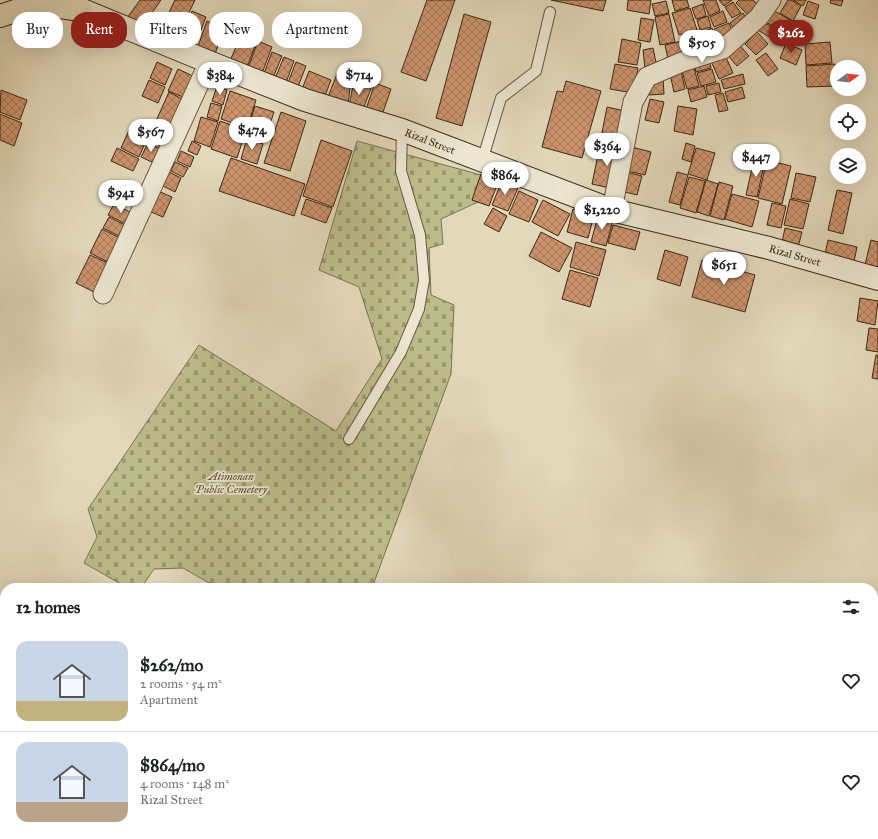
<!DOCTYPE html>
<meta charset="utf-8">
<style>
:root{--surface:#fff;--page:#f6f6f6;--text:#202124;--muted:#757577;--line:#e0e0e0;--accent:#8f2418}
body{margin:0;font-family:"IM FELL Great Primer",serif;background:var(--page);color:var(--text);height:100vh;display:flex;flex-direction:column;font-size:15px;white-space:nowrap}
*{box-sizing:border-box;margin:0}
p{font-size:13px;color:var(--muted)}
.icon{flex:none;width:22px;height:22px;fill:none;stroke:currentColor;stroke-width:2;stroke-linecap:round;stroke-linejoin:round}
.map{position:relative;flex:1;overflow:hidden}
.sheet{position:absolute;left:0px;top:583px;width:878px;height:256px;display:flex;flex-direction:column;background:var(--surface);border-radius:16px 16px 0 0;box-shadow:0 4px 16px #0002}
.sheet>*{flex:none}
.guide{position:absolute;left:12px;top:12px;width:400px;height:36px;display:flex;gap:8px}
.needle{width:26px;rotate:75deg}
.buttons{position:absolute;left:830px;top:60px;display:grid;gap:8px}
.buttons a{display:grid;place-items:center;width:36px;height:36px;border-radius:50%;background:var(--surface);box-shadow:0 4px 16px #0002;font-size:20px}
.price{position:absolute;translate:-50% -34px;padding:0 9px;border-radius:14px;background:#fff;color:#222;font-size:13px;line-height:26px;filter:drop-shadow(0 1px 2px #0008)}
.price::after{content:'';position:absolute;left:50%;top:24px;width:12px;height:9px;margin-left:-6px;background:inherit;clip-path:polygon(0 0,100% 0,50% 100%)}
.price.selected{background:var(--accent);color:#fff}
ul{padding:0;list-style:none}
li{display:flex;align-items:center;gap:12px;height:100px;padding:0 16px}
li+li{border-top:1px solid var(--line)}
li span{display:grid;place-items:center;flex:none;width:112px;height:80px;border-radius:12px;color:#555}
li>.icon{margin-inline-start:auto}
span .icon{width:48px;height:48px;fill:#fffc;stroke-width:1}
li b{font-size:17px}
h2{display:flex;justify-content:space-between;align-items:center;height:48px;padding:0 16px;font-size:17px}
.chip{padding:0 14px;border-radius:16px;background:var(--surface);box-shadow:0 4px 16px #0002;font-size:14px;line-height:36px}
.chip.selected{background:var(--accent);color:#fff}
.map>svg:first-child{display:block}
.cemetery{fill:url(#cemetery-stones);stroke:#7c724e}
.building{fill:url(#building-cross-hatch);stroke:#3c2813}
.lines{fill:none;stroke-linecap:round;stroke-linejoin:round}
.service-casing{stroke:#66543d;stroke-width:12}
.minor-casing{stroke:#66543d;stroke-width:21}
.secondary-casing{stroke:#3c2813;stroke-width:24}
.trunk-casing{stroke:#3c2813;stroke-width:24}
.service{stroke:#ece6d2;stroke-width:10}
.minor{stroke:#ece6d2;stroke-width:19}
.secondary{stroke:#ece6d2;stroke-width:22}
.trunk{stroke:#e2d8ba;stroke-width:22}
.labels{text-anchor:middle;stroke-width:3.5;stroke-linejoin:round;paint-order:stroke}
.street-label{font-size:11px;fill:#3c2813;stroke:#ece6d2}
.park-label{font-size:11px;font-style:italic;fill:#5c4d31;stroke:#ece6d2}
</style>
<div class="map">
<svg width="878" height="839" viewBox="0 0 878 839">
<defs>
<pattern id="cemetery-stones" width="16" height="16" patternUnits="userSpaceOnUse"><rect width="16" height="16" fill="#bcbc8a"/><path d="M2 7V4a2 2 0 0 1 4 0v3zM10 15v-3a2 2 0 0 1 4 0v3z" fill="#9a9970"/></pattern>
<pattern id="building-cross-hatch" width="8" height="8" patternUnits="userSpaceOnUse"><rect width="8" height="8" fill="#cc936d"/><path d="M0 0l8 8M0 8l8-8" fill="none" stroke="#a77858"/></pattern>
</defs>
<rect width="100%" height="100%" fill="#e2d8ba"/>
<filter id="stains"><feTurbulence type="fractalNoise" baseFrequency=".005" numOctaves="4"/><feColorMatrix values="0 0 0 0 .2 0 0 0 0 .09 0 0 0 0 .02 0 0 0 .5 -.17"/></filter>
<radialGradient id="worn" r=".72"><stop offset=".6" stop-color="#630" stop-opacity="0"/><stop offset="1" stop-color="#630" stop-opacity=".3"/></radialGradient>
<path class="cemetery" d="M357,141l124,34 -3,27 -37,17 2,25 -14,4 2,47 23,10 -3,69 -79,214h-154l-35,-20 -29,1 -13,19h-13l-44,-25 13,-26 -9,-28 111,-164 137,86 46,-72 -23,-72 -40,-17z"/>
<g class="building">
<path d="M140,0h21l-16,23 -5,-3 -4,5 -9,-7z"/>
<path d="M175,0h20l-14,29 -16,-8z"/>
<path d="M427,0h28l-29,81 -25,-9z"/>
<path d="M551,0h55l-3,11z"/>
<path d="M628,0h23l-2,14 -22,-4z"/>
<path d="M672,0h15l2,7 -14,4z"/>
<path d="M703,0h13l4,11 -11,5z"/>
<path d="M719,0h13l-8,6z"/>
<path d="M739,0h14l10,10 -10,10 -17,-17z"/>
<path d="M788,0h3l10,6 -8,15 -13,-8z"/>
<path d="M793,0h13l-3,6z"/>
<path d="M831,0h12l-2,6 -11,-3z"/>
<path d="M666,1l3,12 -14,3 -3,-12z"/>
<path d="M808,1l11,4 -4,14 -12,-4z"/>
<path d="M733,2l8,11 -9,5 -7,-11z"/>
<path d="M703,4l3,12 -10,3 -4,-11z"/>
<path d="M690,8l7,22 -18,5 -7,-22z"/>
<path d="M771,9l23,13 -7,12 -23,-13z"/>
<path d="M192,11l14,6 -10,26 -14,-6z"/>
<path d="M723,11l4,11 -13,5 -4,-10z"/>
<path d="M153,13l12,5 -7,15 -11,-6z"/>
<path d="M743,13l6,8 -13,10 -6,-8z"/>
<path d="M464,14l27,8 -29,104 -26,-8z"/>
<path d="M669,14l6,28 -15,3 -5,-28z"/>
<path d="M708,16l3,11 -11,3 -3,-10z"/>
<path d="M641,18l13,2 -4,22 -12,-2z"/>
<path d="M207,21l18,7 -11,28 -17,-7z"/>
<path d="M761,21l15,8 -5,9 -15,-9z"/>
<path d="M167,23l12,6 -4,10 -13,-6z"/>
<path d="M729,23l4,10 -15,6 -4,-10z"/>
<path d="M794,23l12,5 -7,17 -12,-5z"/>
<path d="M712,28l8,20 -14,5 -8,-19z"/>
<path d="M777,31l10,5 -5,10 -10,-5z"/>
<path d="M757,32l11,12 -12,11 -11,-11z"/>
<path d="M696,33l6,22 -14,4 -6,-23z"/>
<path d="M241,35l16,6 -10,26 -17,-6z"/>
<path d="M622,39l19,4 -4,22 -19,-3z"/>
<path d="M258,41l14,6 -11,29 -14,-5z"/>
<path d="M682,41l4,19 -17,4 -4,-19z"/>
<path d="M737,42l12,14 -12,10 -12,-14z"/>
<path d="M830,42l2,21 -26,2 -1,-21z"/>
<path d="M786,43l16,7 -6,15 -16,-7z"/>
<path d="M653,48l4,19 -12,2 -2,-19z"/>
<path d="M272,52l10,4 -10,24 -9,-4z"/>
<path d="M766,53l12,16 -10,7 -12,-16z"/>
<path d="M725,55l8,18 -14,6 -8,-18z"/>
<path d="M708,56l3,12 -15,4 -3,-12z"/>
<path d="M284,57l10,4 -10,27 -11,-5z"/>
<path d="M157,62l15,7 -7,16 -15,-7z"/>
<path d="M296,62l10,4 -10,26 -10,-4z"/>
<path d="M615,64l23,4 -5,25 -23,-4z"/>
<path d="M835,64l1,22 -29,1 -1,-21z"/>
<path d="M694,68l5,18 -12,3 -5,-18z"/>
<path d="M178,69l15,7 -10,21 -15,-6z"/>
<path d="M712,69l4,13 -15,4 -4,-13z"/>
<path d="M309,71l22,9 -8,21 -22,-9z"/>
<path d="M681,71l4,18 -11,3 -4,-18z"/>
<path d="M337,74l14,5 -3,26 -20,-8z"/>
<path d="M743,74l2,10 -21,5 -3,-9z"/>
<path d="M663,77l1,17 -15,1 -1,-17z"/>
<path d="M149,80l16,7 -7,16 -16,-7z"/>
<path d="M354,80l18,6 -10,26 -13,-5z"/>
<path d="M566,81l35,10 -19,67 -40,-11 15,-56 6,1z"/>
<path d="M375,83l16,6 -10,29 -16,-6z"/>
<path d="M719,83l2,9 -13,3 -2,-9z"/>
<path d="M217,86l10,4 -4,15 -11,-4z"/>
<path d="M704,86l3,11 -16,5 -3,-12z"/>
<path d="M742,87l3,11 -17,4 -3,-10z"/>
<path d="M1,90l26,10 -7,20 -20,-8z"/>
<path d="M230,91l26,9 -9,28 -26,-9z"/>
<path d="M169,92l15,8 -13,28 -15,-7z"/>
<path d="M723,93l5,17 -9,2 -4,-17z"/>
<path d="M650,99l14,3 -5,21 -14,-3z"/>
<path d="M211,103l11,3 -4,15 -11,-4z"/>
<path d="M255,106l19,6 -10,31 -19,-7z"/>
<path d="M678,106l19,3 -4,26 -19,-4z"/>
<path d="M607,107l22,5 -7,36 -22,-5z"/>
<path d="M281,112l25,9 -16,50 -26,-8z"/>
<path d="M0,114l22,9 -8,23 -14,-6z"/>
<path d="M201,117l17,5 -8,25 -16,-6z"/>
<path d="M220,121l26,9 -9,28 -26,-9z"/>
<path d="M157,122l16,8 -9,18 -15,-8z"/>
<path d="M131,126l18,8 -10,23 -18,-9z"/>
<path d="M247,138l16,6 -6,20 -16,-5z"/>
<path d="M321,140l31,11 -19,56 -30,-11z"/>
<path d="M192,141l9,5 -4,9 -9,-4z"/>
<path d="M148,143l13,6 -7,14 -13,-6z"/>
<path d="M686,143l9,3 -4,16 -9,-3z"/>
<path d="M600,145l23,4 -9,40 -22,-5z"/>
<path d="M628,146l23,6 -6,23 -22,-5z"/>
<path d="M117,148l22,11 -6,12 -22,-10z"/>
<path d="M696,148l19,5 -8,27 -19,-6z"/>
<path d="M181,151l13,6 -4,10 -13,-6z"/>
<path d="M231,158l74,26 -11,32 -75,-25z"/>
<path d="M754,159l11,2 -8,36 -11,-2z"/>
<path d="M767,160l24,6 -9,38 -24,-6z"/>
<path d="M175,162l13,6 -5,9 -12,-6z"/>
<path d="M622,171l20,5 -5,19 -20,-5z"/>
<path d="M169,172l12,6 -6,14 -12,-6z"/>
<path d="M677,172l11,3 -8,30 -11,-3z"/>
<path d="M796,173l20,4 -6,25 -19,-4z"/>
<path d="M481,174l18,6 -10,26 -17,-6z"/>
<path d="M689,177l16,4 -9,32 -16,-5z"/>
<path d="M706,180l12,4 -9,32 -12,-4z"/>
<path d="M502,181l16,7 -10,23 -16,-6z"/>
<path d="M719,182l14,4 -9,34 -14,-4z"/>
<path d="M837,190l15,3 -9,41 -15,-4z"/>
<path d="M158,191l14,6 -9,20 -14,-6z"/>
<path d="M519,191l19,9 -9,22 -20,-8z"/>
<path d="M732,194l27,7 -7,26 -27,-8z"/>
<path d="M306,199l26,9 -6,15 -25,-9z"/>
<path d="M790,199l19,5 -6,25 -19,-4z"/>
<path d="M543,200l27,14 -12,22 -26,-14z"/>
<path d="M772,203l14,3 -5,22 -14,-3z"/>
<path d="M114,204l20,10 -6,11 -20,-10z"/>
<path d="M493,208l14,8 -8,16 -15,-8z"/>
<path d="M573,209l21,6 -6,23 -21,-6z"/>
<path d="M598,216l15,4 -7,26 -15,-4z"/>
<path d="M109,217l18,9 -6,11 -18,-9z"/>
<path d="M613,225l27,7 -5,18 -27,-7z"/>
<path d="M785,228l17,4 -5,19 -16,-4z"/>
<path d="M102,229l20,10 -12,24 -20,-10z"/>
<path d="M541,232l31,16 -13,24 -30,-16z"/>
<path d="M828,240l29,7 -4,19 -29,-7z"/>
<path d="M871,240l7,2v30l-14,-3z"/>
<path d="M576,242l30,8 -7,26 -29,-9z"/>
<path d="M665,250l23,7 -8,29 -23,-7z"/>
<path d="M90,255l20,9 -14,29 -20,-10z"/>
<path d="M702,260l53,15 -10,37 -53,-15z"/>
<path d="M570,270l28,8 -8,29 -28,-8z"/>
<path d="M860,298l18,3 -3,24 -18,-4z"/>
<path d="M869,328l9,1v23l-12,-2z"/>
<path d="M876,355h2v24l-6,-1z"/>
<path d="M873,764l5,1v28h-5z"/>
<path d="M873,795l5,1v27l-5,-1z"/>
<path d="M783,834h26l16,3 -1,2h-41z"/>
<path d="M847,834h13v2l-13,1z"/>
</g>
<g class="lines">
<g class="service-casing">
<g id="service">
<path d="M482,161l19,-63 35,-27 14,-59"/>
<path d="M349,439l52,-87 18,-43 5,-29 -4,-45 -19,-64 1,-41"/>
</g>
</g>
<g class="minor-casing">
<g id="minor">
<path d="M612,210l21,-108 14,-25 35,-15 41,-13 36,-32 12,-17"/>
<path d="M103,294l106,-232"/>
</g>
</g>
<g class="secondary-casing">
<path id="secondary" d="M63,2l146,60 96,38 97,30 210,80 157,38 109,31"/>
</g>
<g class="trunk-casing">
<path id="trunk" d="M0,16l18,-6 35,-4 28,4"/>
</g>
<use href="#service" class="service"/>
<use href="#minor" class="minor"/>
<use href="#secondary" class="secondary"/>
<use href="#trunk" class="trunk"/>
</g>
<g class="labels">
<g class="street-label">
<text transform="translate(430 141) rotate(21)" y="4">Rizal Street</text>
<text transform="translate(795 255) rotate(16)" y="4">Rizal Street</text>
</g>
<g class="park-label">
<text x="231" y="480">Atimonan<tspan x="231" dy="13">Public Cemetery</tspan></text>
</g>
</g>
<rect width="100%" height="100%" filter="url(#stains)"/>
<rect width="100%" height="100%" fill="url(#worn)"/>
</svg>
<div class="buttons">
<a><svg class="needle" viewBox="-14 -14 28 28"><path d="M0-13l5 13h-10z" fill="#e53935"/><path d="M0 13l5-13h-10z" fill="#757577"/></svg></a>
<a><svg class="icon" aria-label="locate" viewBox="0 0 24 24"><circle cx="12" cy="12" r="6"/><path d="M12 2v4M12 18v4M2 12h4M18 12h4"/></svg></a>
<a><svg class="icon" aria-label="layers" viewBox="0 0 24 24"><path d="M12 4l9 5-9 5-9-5zM3 14l9 5 9-5"/></svg></a>
</div>
<b class="price selected" style="left:791px;top:54px">$262</b>
<b class="price" style="left:702px;top:64px">$505</b>
<b class="price" style="left:220px;top:96px">$384</b>
<b class="price" style="left:359px;top:96px">$714</b>
<b class="price" style="left:252px;top:151px">$474</b>
<b class="price" style="left:151px;top:153px">$567</b>
<b class="price" style="left:607px;top:167px">$364</b>
<b class="price" style="left:756px;top:178px">$447</b>
<b class="price" style="left:505px;top:196px">$864</b>
<b class="price" style="left:121px;top:214px">$941</b>
<b class="price" style="left:602px;top:231px">$1,220</b>
<b class="price" style="left:724px;top:286px">$651</b>
<div class="guide">
<a class="chip">Buy</a>
<a class="chip selected">Rent</a>
<a class="chip">Filters</a>
<a class="chip">New</a>
<a class="chip">Apartment</a>
</div>
<section class="sheet">
<h2>12 homes<svg class="icon" aria-label="filters" viewBox="0 0 24 24"><path d="M4 7h16M4 17h16"/><circle cx="9" cy="7" r="2"/><circle cx="15" cy="17" r="2"/></svg></h2>
<ul>
<li><span style="background:linear-gradient(#c9d6e8 75%,#c2b280 0)"><svg class="icon" aria-label="home" viewBox="0 0 24 24"><path d="M3 11l9-7 9 7M6 9v11h12V9"/></svg></span><div><b>$262/mo</b><p>2 rooms · 54 m²</p><p>Apartment</p></div><svg class="icon" aria-label="heart" viewBox="0 0 24 24"><path d="M12 20l-8-8c-3-5 5-10 8-4 3-6 11-1 8 4z"/></svg></li>
<li><span style="background:linear-gradient(#c9d6e8 75%,#b9a48a 0)"><svg class="icon" aria-label="home" viewBox="0 0 24 24"><path d="M3 11l9-7 9 7M6 9v11h12V9"/></svg></span><div><b>$864/mo</b><p>4 rooms · 148 m²</p><p>Rizal Street</p></div><svg class="icon" aria-label="heart" viewBox="0 0 24 24"><path d="M12 20l-8-8c-3-5 5-10 8-4 3-6 11-1 8 4z"/></svg></li>
</ul>
</section>
</div>
